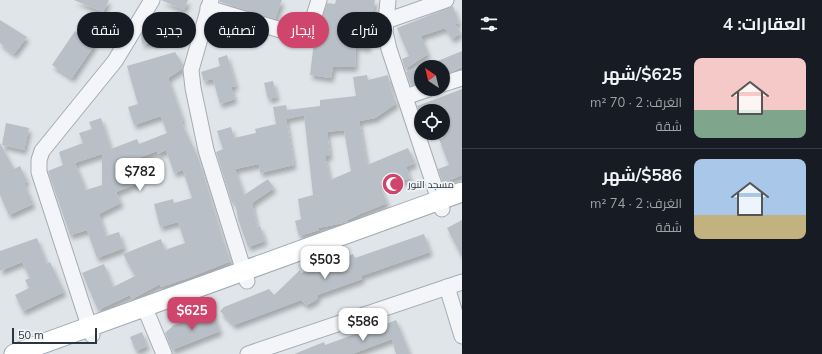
<!DOCTYPE html>
<html lang="ar">
<meta charset="utf-8">
<style>
:root{--surface:#171b24;--page:#20242c;--text:#f1f3f6;--muted:#9ea1a6;--line:#363941;--accent:#cf456c}
body{margin:0;font-family:Mulish,Cairo,sans-serif;background:var(--page);color:var(--text);direction:rtl;height:100vh;display:flex;flex-direction:column;font-size:15px;white-space:nowrap}
*{box-sizing:border-box;margin:0}
p{font-size:13px;color:var(--muted)}
.icon{flex:none;width:22px;height:22px;fill:none;stroke:currentColor;stroke-width:2;stroke-linecap:round;stroke-linejoin:round}
.map{position:relative;flex:1;overflow:hidden;direction:ltr}
.drawer{display:flex;flex-direction:column;background:var(--surface);width:360px}
.drawer>*{flex:none}
.hud{position:absolute;left:12px;top:12px;width:380px;height:36px;direction:rtl;display:flex;gap:8px}
.needle{width:26px;rotate:325deg}
.buttons{position:absolute;left:414px;top:60px;display:grid;gap:8px}
.buttons a{display:grid;place-items:center;width:36px;height:36px;border-radius:50%;background:var(--surface);box-shadow:0 1px 3px #0004;font-size:20px}
.scale{position:absolute;left:12px;bottom:10px;width:85px;box-sizing:border-box;padding-left:4px;border:2px solid #293541;border-top:0;font-size:11px;line-height:14px;white-space:nowrap;color:#293541;-webkit-text-stroke:3px #f0f4f7;paint-order:stroke}
.price{position:absolute;translate:-50% -34px;padding:0 9px;border-radius:8px;background:#fff;color:#222;font-size:13px;line-height:26px;filter:drop-shadow(0 1px 2px #0008)}
.price::after{content:'';position:absolute;left:50%;top:24px;width:12px;height:9px;margin-left:-6px;background:inherit;clip-path:polygon(0 0,100% 0,50% 100%)}
.price.on{background:var(--accent);color:#fff}
ul{padding:0;list-style:none}
li{display:flex;align-items:center;gap:12px;height:100px;padding:0 16px}
li+li{border-top:1px solid var(--line)}
li span{display:grid;place-items:center;flex:none;width:112px;height:80px;border-radius:8px;color:#555}
li>.icon{margin-inline-start:auto}
span .icon{width:48px;height:48px;fill:#fffc;stroke-width:1}
li b{font-size:17px}
h2{display:flex;justify-content:space-between;align-items:center;height:48px;padding:0 16px;font-size:17px}
.chip{padding:0 14px;border-radius:18px;background:var(--surface);box-shadow:0 1px 3px #0004;font-size:14px;line-height:36px}
.chip.on{background:var(--accent);color:#fff}
main{display:flex;flex:1;min-height:0}
.map>svg:first-child{display:block}
.building{fill:#b8bfc6;fill-rule:evenodd;filter:url(#shadow)}
.lines{fill:none;stroke-linecap:round;stroke-linejoin:round}
.minor-casing{stroke:#a5adb3;stroke-width:17}
.major-casing{stroke:#a0abb5;stroke-width:21}
.minor{stroke:#f3f5f8;stroke-width:15}
.major{stroke:#fff;stroke-width:19}
.labels{text-anchor:middle;stroke-width:3.5;stroke-linejoin:round;paint-order:stroke}
.poi-label{font-size:10px;fill:#293541;stroke:#f0f4f7;text-anchor:start}
</style>
<main>
<section class="drawer">
<h2>العقارات: 4<svg class="icon" aria-label="filters" viewBox="0 0 24 24"><path d="M4 7h16M4 17h16"/><circle cx="9" cy="7" r="2"/><circle cx="15" cy="17" r="2"/></svg></h2>
<ul>
<li><span style="background:linear-gradient(#f6c9c9 65%,#7fa58c 0)"><svg class="icon" aria-label="home" viewBox="0 0 24 24"><path d="M3 11l9-7 9 7M6 9v11h12V9"/></svg></span><div><b>$625/شهر</b><p>الغرف: 2 · 70 m²</p><p>شقة</p></div></li>
<li><span style="background:linear-gradient(#a9c7e8 70%,#c2b280 0)"><svg class="icon" aria-label="home" viewBox="0 0 24 24"><path d="M3 11l9-7 9 7M6 9v11h12V9"/></svg></span><div><b>$586/شهر</b><p>الغرف: 2 · 74 m²</p><p>شقة</p></div></li>
</ul>
</section>
<div class="map">
<svg width="462" height="354" viewBox="0 0 462 354">
<defs>
<filter id="shadow"><feDropShadow dx="2.5" dy="4.5" stdDeviation="2" flood-color="#0004"/></filter>
</defs>
<rect width="100%" height="100%" fill="#e0e5e9"/>
<g class="building">
<path d="M74,0h35l-6,12z"/>
<path d="M161,0h27l-4,10z"/>
<path d="M220,0h62l-7,19 -55,-17z"/>
<path d="M336,0h39l-6,34h2l-3,14 -12,-2 -1,21h-22l-2,11 -21,-3 4,-33 6,1v-20l7,-20 8,1z"/>
<path d="M453,6l6,17 -4,1 6,9 -9,6 -7,-11 -24,8 7,18 -23,15 -3,-10 7,-3 -12,-28z"/>
<path d="M0,20l27,17 -13,17 -14,-11z"/>
<path d="M158,24l2,18 -18,2 -1,-8 3,-6h4l-1,-4z"/>
<path d="M75,31l20,13 -23,34 -20,-13z"/>
<path d="M462,51v16l-10,5 -9,3v-8h-20z"/>
<path d="M175,52l8,13 -1,4 -14,9 15,42 -2,1 10,23h1l9,22 21,71 9,24 -43,17 -27,9 -1,-3 -28,15 -2,-4 -32,15 -16,-37 22,-9 9,23 22,-11 -12,-22 38,-15 4,11 20,-7 -7,-21 -18,5 -6,-23 19,-5 1,4 18,-5 -9,-28 -9,3 -8,-23 -8,4 -1,-3 -27,10 9,22 -23,9 5,11 -22,11 7,22 13,-4 5,16 -27,10 -10,-28 -17,5 -22,-64 15,-6 -4,-13 24,-9 -4,-10 13,-4 -3,-7 12,-4 10,31 26,-10 2,5 28,-11 -6,-17 -27,9 -6,-18 10,-3 -11,-38zM102,154v31l-16,5 -11,-27z"/>
<path d="M227,55l9,31 -5,1 4,12 -15,5 -7,-25 -9,2 -3,-9 19,-6 -2,-8z"/>
<path d="M421,67v15l-10,4 -5,-14z"/>
<path d="M367,75l1,5 20,-5 5,22 4,6 -22,15 -16,3 8,44 41,-17 7,15 -9,4 4,11 -12,5 -2,-5 -16,7 7,18 -27,11 -12,6v2l-30,6 1,2 -20,6 -4,-15 6,-2 -3,-20 15,-4 -9,-80 -18,4 8,46 -34,8 -1,-9 -24,5 9,26 24,-16 6,9 -22,15 5,24 3,-1 5,15 -17,6 -10,-28 -3,-17 -3,1 -16,-51 7,-3 -6,-18 14,-4 3,11 22,-5 -1,-4 21,-5 -3,-17 13,-2 1,5 33,-4v-6l36,-4 -3,-19zM344,130l7,41 -21,9 -5,-24h5l-3,-24z"/>
<path d="M273,81l4,16 -9,2 -4,-16z"/>
<path d="M462,89v86l-19,8 -5,-14 11,-4 -10,-26 4,-1v-27h-24l-2,-5z"/>
<path d="M6,123l23,5 -5,22 -22,-5z"/>
<path d="M0,143l14,26 6,-3 7,15 -3,2 9,21 -24,11 -9,-20z"/>
<path d="M462,220v37l-15,-29z"/>
<path d="M424,234l6,18 -69,24 1,3 -45,16 1,3 -5,4 -7,3 -5,-5 -67,25 -14,-14 4,-4 45,-18 5,6 26,-25 1,3 52,-19 2,4z"/>
<path d="M37,238l10,26 3,-2 14,30 -41,19 -8,-16 14,-7 -4,-8 5,-2 -8,-16 -22,9v-20z"/>
<path d="M212,310l8,21 -48,19 -7,-17 9,-8 16,-6 4,4 9,-9z"/>
<path d="M396,320l14,34h-14l-4,-15 -40,15h-58l30,-12 1,3 36,-13 1,2z"/>
<path d="M142,332l5,14 -11,5 -6,-14z"/>
</g>
<g class="lines">
<g class="minor-casing">
<g id="minor">
<path d="M211,0l-20,70 2,18 13,62 41,131"/>
<path d="M388,0l-3,32 4,17 53,160"/>
<path d="M208,8l76,23 15,-2 9,-5 6,-8 5,-16"/>
<path d="M386,21l60,-21"/>
<path d="M443,84l19,-6"/>
<path d="M405,97l24,-8"/>
<path d="M447,287l15,49"/>
<path d="M144,306l20,48"/>
<path d="M92,335l-53,-163v-12l3,-9 73,-90 37,-61"/>
<path d="M248,354l214,-72"/>
</g>
</g>
<g class="major-casing">
<path id="major" d="M14,354l448,-162"/>
</g>
<use href="#minor" class="minor"/>
<use href="#major" class="major"/>
</g>
<defs>
<g id="mosque-disc" transform="scale(1.15)"><circle r="9.5" fill="#cf456c" stroke="#f0f4f7"/><path d="M3.5-4.9A6 6 0 1 0 3.5 4.9A5 5 0 1 1 3.5-4.9Z" fill="#fff"/></g>
</defs>
<g fill-rule="evenodd">
<use href="#mosque-disc" x="393" y="184"/>
</g>
<g class="labels">
<g class="poi-label">
<text x="408" y="188">مسجد النور</text>
</g>
</g>
</svg>
<div class="buttons">
<a><svg class="needle" viewBox="-14 -14 28 28"><path d="M0-13l5 13h-10z" fill="#e53935"/><path d="M0 13l5-13h-10z" fill="#9ea1a6"/></svg></a>
<a><svg class="icon" aria-label="locate" viewBox="0 0 24 24"><circle cx="12" cy="12" r="6"/><path d="M12 2v4M12 18v4M2 12h4M18 12h4"/></svg></a>
</div>
<div class="scale">50 m</div>
<b class="price" style="left:140px;top:192px">$782</b>
<b class="price" style="left:325px;top:280px">$503</b>
<b class="price on" style="left:192px;top:331px">$625</b>
<b class="price" style="left:363px;top:342px">$586</b>
<div class="hud">
<a class="chip">شراء</a>
<a class="chip on">إيجار</a>
<a class="chip">تصفية</a>
<a class="chip">جديد</a>
<a class="chip">شقة</a>
</div>
</div>
</main>
